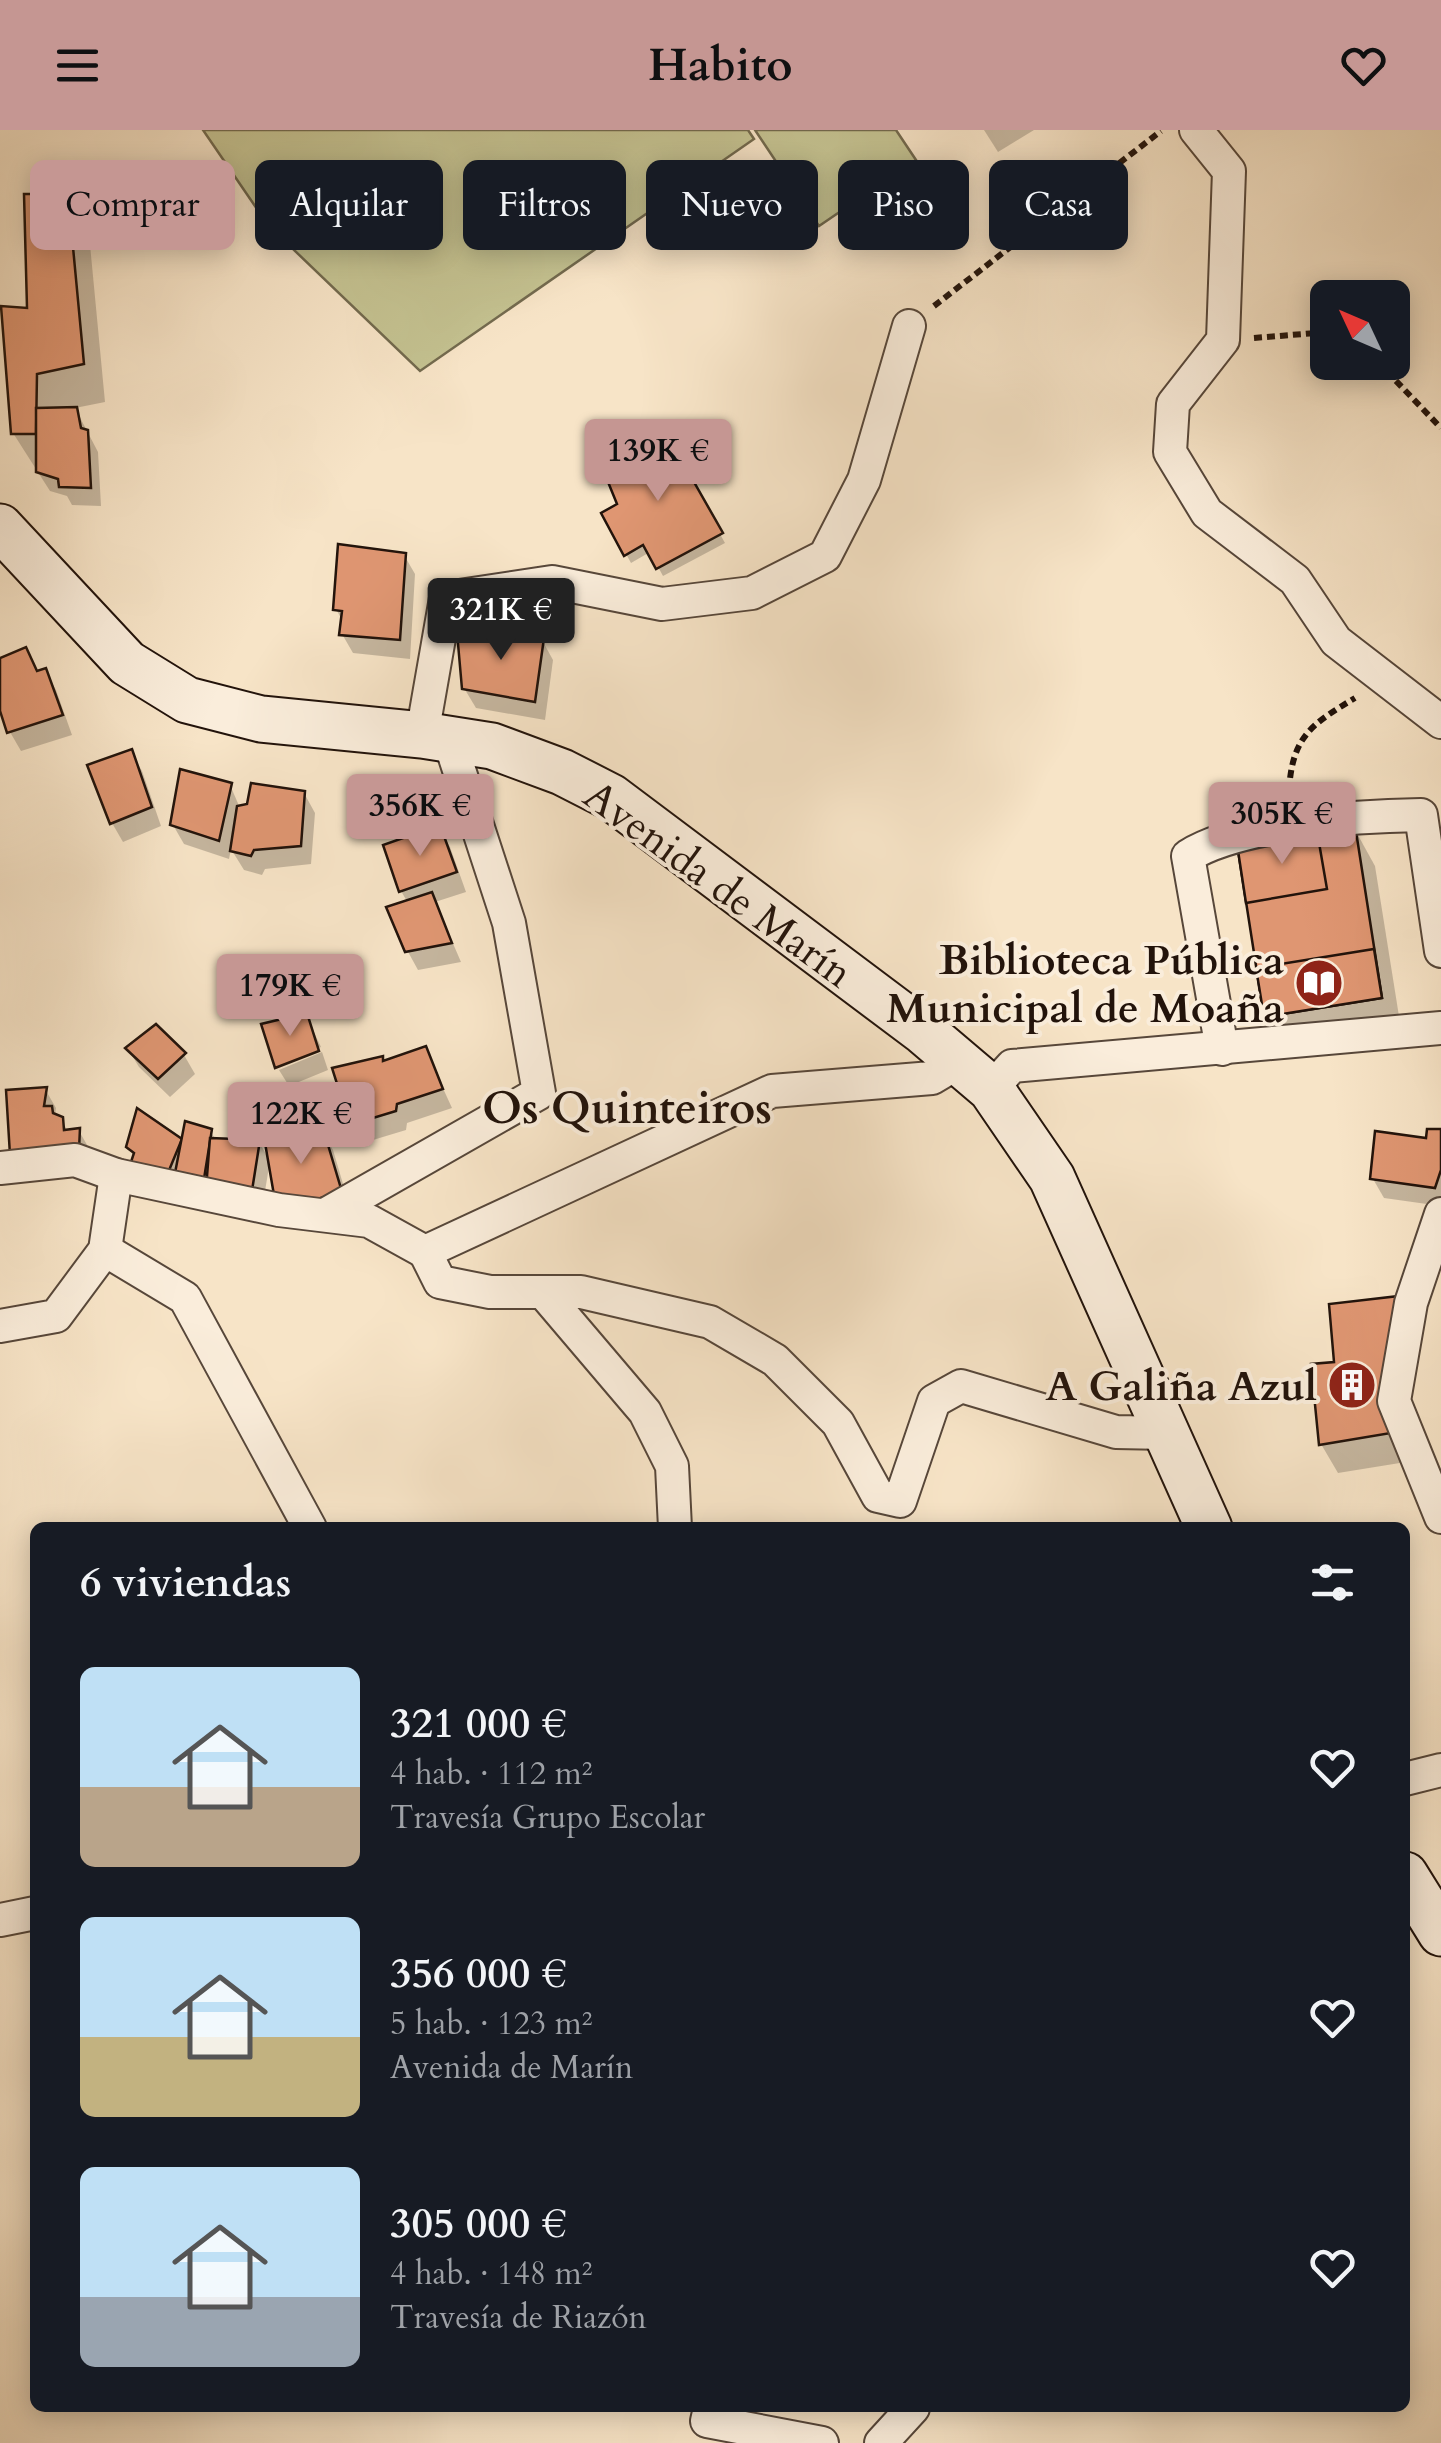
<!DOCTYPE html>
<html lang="es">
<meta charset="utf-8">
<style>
:root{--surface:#171b24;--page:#242831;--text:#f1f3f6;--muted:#9ea1a6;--accent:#c59692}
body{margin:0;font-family:Cardo,serif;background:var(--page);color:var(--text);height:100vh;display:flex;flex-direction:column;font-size:38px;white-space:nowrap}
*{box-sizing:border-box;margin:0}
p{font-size:32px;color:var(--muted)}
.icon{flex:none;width:55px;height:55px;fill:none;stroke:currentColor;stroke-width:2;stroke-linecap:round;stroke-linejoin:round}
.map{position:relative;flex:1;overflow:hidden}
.panel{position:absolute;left:30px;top:1392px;width:1380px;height:890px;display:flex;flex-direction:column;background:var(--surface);border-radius:15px;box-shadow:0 5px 25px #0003}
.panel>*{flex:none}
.top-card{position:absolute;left:30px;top:30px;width:1382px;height:90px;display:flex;gap:20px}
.needle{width:65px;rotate:314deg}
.buttons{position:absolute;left:1310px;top:150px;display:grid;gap:20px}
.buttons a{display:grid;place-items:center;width:100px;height:100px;border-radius:15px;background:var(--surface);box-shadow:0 5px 25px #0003;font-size:50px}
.price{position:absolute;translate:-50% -85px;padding:0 22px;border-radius:10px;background:var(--accent);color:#111;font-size:32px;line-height:65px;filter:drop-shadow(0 2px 5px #0008)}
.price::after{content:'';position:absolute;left:50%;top:60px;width:30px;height:22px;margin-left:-15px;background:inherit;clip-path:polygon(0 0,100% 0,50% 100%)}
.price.on{background:#222;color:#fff}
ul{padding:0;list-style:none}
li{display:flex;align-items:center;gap:30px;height:250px;padding:0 50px}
li span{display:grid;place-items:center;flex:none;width:280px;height:200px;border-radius:15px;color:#555}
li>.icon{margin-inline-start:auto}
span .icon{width:120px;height:120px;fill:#fffc;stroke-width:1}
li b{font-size:42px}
h2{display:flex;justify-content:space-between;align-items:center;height:120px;padding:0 50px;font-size:42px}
.pill{padding:0 35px;border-radius:15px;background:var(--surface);box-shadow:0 5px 25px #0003;font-size:35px;line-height:90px}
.pill.on{background:var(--accent);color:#111}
header{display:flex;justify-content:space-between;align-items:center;height:130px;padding:0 50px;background:var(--accent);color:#111;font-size:45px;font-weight:800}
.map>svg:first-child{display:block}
.green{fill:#c4c291;stroke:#736a4e;stroke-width:2.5}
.shadow{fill:#0003}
.building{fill:#df9672;stroke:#22130b;stroke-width:2.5}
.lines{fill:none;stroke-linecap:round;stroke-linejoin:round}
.minor-casing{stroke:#57473a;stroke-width:36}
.secondary-casing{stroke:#22130b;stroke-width:49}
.path{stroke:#22130b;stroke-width:6;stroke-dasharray:8 5;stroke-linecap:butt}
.minor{stroke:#faeddb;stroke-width:32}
.secondary{stroke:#faeddb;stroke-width:45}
.labels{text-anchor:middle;stroke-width:8;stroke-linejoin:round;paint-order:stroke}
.street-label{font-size:42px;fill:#22130b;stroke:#faeddb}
.poi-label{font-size:42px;font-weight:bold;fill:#22130b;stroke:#faeddb;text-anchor:end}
.neighbourhood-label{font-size:45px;font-weight:bold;fill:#22130b;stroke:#faeddb}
</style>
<header><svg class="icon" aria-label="menu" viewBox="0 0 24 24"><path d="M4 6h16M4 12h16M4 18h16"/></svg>Habito<svg class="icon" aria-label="heart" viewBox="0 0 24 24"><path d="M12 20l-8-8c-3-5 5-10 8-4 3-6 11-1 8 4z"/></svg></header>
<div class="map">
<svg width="1441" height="2313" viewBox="0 0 1441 2313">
<rect width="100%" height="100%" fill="#f7e4c7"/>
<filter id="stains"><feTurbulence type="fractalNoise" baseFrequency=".002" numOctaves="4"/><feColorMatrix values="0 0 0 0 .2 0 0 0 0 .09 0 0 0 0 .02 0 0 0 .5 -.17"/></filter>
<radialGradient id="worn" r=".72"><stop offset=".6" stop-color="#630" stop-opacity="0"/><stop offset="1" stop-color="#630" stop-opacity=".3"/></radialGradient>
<g class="green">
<path d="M203,0h545l6,9 -334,232 -152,-146z"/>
<path d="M755,0h141l20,30 -97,66z"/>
</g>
<g class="shadow">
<path d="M984,0h50l-36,22z"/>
<path d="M67,66l22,38 16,168 -30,6 23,44 3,54 -29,-1 -5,-9 -17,-5 -37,-58 16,-122z"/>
<path d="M664,304l61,109 -62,33 -13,-24 -19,11 -27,-49 17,-9z"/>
<path d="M404,425l11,19 -5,85 -57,-6 -11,-19 1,-12 -7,-13z"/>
<path d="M542,510l11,20 -8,60 -69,-12 -12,-20z"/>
<path d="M0,531l38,13 7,-3 11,19 16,45 -51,16 -11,-19 -10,-29z"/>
<path d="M131,622l11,19 19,55 -38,16 -11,-19z"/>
<path d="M230,655l10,23 64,-15 11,20 -4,51 -46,5 -3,6 -18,-5 -13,-21 -2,10 -45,-15 -11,-19z"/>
<path d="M439,698l11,19 16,45 -31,10 26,60 -43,8 -11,-20 1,-47 -7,-12z"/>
<path d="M1354,698l21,38 27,169 -114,19 -21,-38z"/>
<path d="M306,886l15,31 -43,18z"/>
<path d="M128,919l56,6 11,19 -25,23 -31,-30z"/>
<path d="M425,919l27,59 -45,15 -1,7 -43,13 -11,-19 32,-61z"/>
<path d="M322,922l6,18 -39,16 -10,-16z"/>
<path d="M45,959l11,19 -1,8 6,3 7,13 11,-1 11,19 -1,19 -81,-77z"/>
<path d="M139,982l45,31 26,-12 6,9 43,2 11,19 52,-30 11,19 18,61 -73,-11 -8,-39 -9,54 -126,-57 -6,-11z"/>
<path d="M1441,1001v75l-57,-8 -11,-19z"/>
<path d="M1332,1176l74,156 -68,11 -17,-29 15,-79z"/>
</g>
<g class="building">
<path d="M24,64h44l16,170 -47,10 -1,60h-25l-10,-128 26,2z"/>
<path d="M77,277l4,21 7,2 3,58 -32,-1 -1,-8 -22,-7v-64z"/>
<path d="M665,301l58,102 -67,36 -13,-24 -19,11 -23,-43 16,-9 -11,-27 15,-10 -5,-10z"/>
<path d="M338,414l68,9 -6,87 -61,-5 3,-24 -9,-1z"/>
<path d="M480,497l64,11 -9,64 -73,-13 -5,-57 22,4z"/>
<path d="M26,517l11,24 9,-3 17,47 -56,18 -7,-22v-53z"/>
<path d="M132,619l20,58 -42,17 -23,-59z"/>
<path d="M180,639l52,14 -13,58 -49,-16z"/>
<path d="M251,653l54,8 -4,55 -47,4 -3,6 -21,-5 7,-45 10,-2z"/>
<path d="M440,695l17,47 -58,20 -16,-47z"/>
<path d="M1355,695l27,173 -118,19 -27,-173z"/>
<path d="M1317,701l10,58 -81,14 -9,-59z"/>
<path d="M432,762l20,51 -47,9 -19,-45z"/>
<path d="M1374,819l8,49 -118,19 -8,-49z"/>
<path d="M307,883l12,38 -44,17 -14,-44z"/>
<path d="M156,894l30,29 -28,26 -33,-31z"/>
<path d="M426,916l17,43 -46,15 -1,7 -46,14 -18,-57 51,-12v5z"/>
<path d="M47,957l-3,19h8l1,7 10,4 1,13 16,-2 -1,22 -69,5 -4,-65z"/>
<path d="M137,978l45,31 -17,41 -35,-15 4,-12 -8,-6z"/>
<path d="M185,991l27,8 -9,56 -28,-12z"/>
<path d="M323,998l19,64 -46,13 -21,-4 -11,-64z"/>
<path d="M1427,999h14v41l-6,18 -65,-9 5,-48 51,7z"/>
<path d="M210,1008l50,2 -9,57 -45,-8z"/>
<path d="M1399,1166l-8,137 -72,12 -8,-81 23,-2 -5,-58z"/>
</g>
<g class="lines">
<g class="minor-casing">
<g id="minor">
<path d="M1196,0l33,41 -6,169 -50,64 -3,48 37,61 88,67 41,61 105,81"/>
<path d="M422,605l24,-137 106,-16 110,22 90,-11 73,-37 39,-76 45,-154"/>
<path d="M1222,919l-34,-193c53,-33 170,-40 233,-41l20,136"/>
<path d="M991,959l21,-23 429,-38"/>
<path d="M0,1038l75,-8 41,15 163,35 90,11 56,31 347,-161 160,-13 27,-16"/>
<path d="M1441,1084l-30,89 -17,98 47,116"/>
<path d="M325,1085l214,-122 -30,-170 -60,-184"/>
<path d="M105,1120l80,48 125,230"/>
<path d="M425,1122l15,30 50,10h91l129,30 65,38 63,63 40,73 22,5 34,-100 27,-15 155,46 51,1"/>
<path d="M543,1162l102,120 27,54 3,62"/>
<path d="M0,1196l56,-10 49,-66 11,-75"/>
<path d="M1405,1649l36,-9"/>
<path d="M0,1790l35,-7"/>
<path d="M710,2278l-3,13 115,22"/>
<path d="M881,2313l32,-35"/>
</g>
</g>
<g class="secondary-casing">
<g id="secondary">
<path d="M0,397l127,136 60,37 74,19 161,16 70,11 70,26 49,25 313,235 67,57 61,89 157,350"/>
<path d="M1405,1745l36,58"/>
</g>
</g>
<g class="path">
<path d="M934,176l227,-175"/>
<path d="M1254,208l74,-6"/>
<path d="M1378,232l63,66"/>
<path d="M1289,661c3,-55 23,-67 66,-93"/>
</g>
<use href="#minor" class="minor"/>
<use href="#secondary" class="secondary"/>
</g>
<defs>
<g id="library-disc" transform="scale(2.5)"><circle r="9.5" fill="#8f2418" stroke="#faeddb"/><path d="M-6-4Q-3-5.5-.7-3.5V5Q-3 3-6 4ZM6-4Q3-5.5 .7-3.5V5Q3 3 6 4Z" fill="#fff"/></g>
<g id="building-disc" transform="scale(2.5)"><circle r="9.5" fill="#8f2418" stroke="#faeddb"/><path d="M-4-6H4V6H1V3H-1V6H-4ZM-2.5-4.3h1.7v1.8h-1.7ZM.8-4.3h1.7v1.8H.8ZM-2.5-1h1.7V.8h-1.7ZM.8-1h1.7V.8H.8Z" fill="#fff"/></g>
</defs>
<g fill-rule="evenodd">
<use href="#library-disc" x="1319" y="853"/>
<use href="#building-disc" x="1352" y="1255"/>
</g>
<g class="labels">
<g class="street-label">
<text transform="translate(719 753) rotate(36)" y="15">Avenida de Marín</text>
</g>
<g class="poi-label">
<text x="1284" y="844">Biblioteca Pública<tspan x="1284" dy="48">Municipal de Moaña</tspan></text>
<text x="1317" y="1270">A Galiña Azul</text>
</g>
<g class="neighbourhood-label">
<text x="627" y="993">Os Quinteiros</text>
</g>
</g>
<rect width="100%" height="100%" filter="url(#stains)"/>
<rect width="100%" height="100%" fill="url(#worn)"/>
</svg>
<div class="buttons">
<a><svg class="needle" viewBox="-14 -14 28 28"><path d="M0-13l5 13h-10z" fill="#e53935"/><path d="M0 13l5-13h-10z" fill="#9ea1a6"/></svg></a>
</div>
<b class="price" style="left:658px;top:374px">139K €</b>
<b class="price on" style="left:501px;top:533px">321K €</b>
<b class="price" style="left:420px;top:729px">356K €</b>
<b class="price" style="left:1282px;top:737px">305K €</b>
<b class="price" style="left:290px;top:909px">179K €</b>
<b class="price" style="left:301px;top:1037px">122K €</b>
<div class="top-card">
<a class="pill on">Comprar</a>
<a class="pill">Alquilar</a>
<a class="pill">Filtros</a>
<a class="pill">Nuevo</a>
<a class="pill">Piso</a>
<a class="pill">Casa</a>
</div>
<section class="panel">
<h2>6 viviendas<svg class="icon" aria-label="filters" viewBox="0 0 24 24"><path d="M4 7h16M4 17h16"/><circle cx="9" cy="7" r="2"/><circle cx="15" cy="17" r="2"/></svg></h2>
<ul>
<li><span style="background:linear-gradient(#bfe0f5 60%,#b9a48a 0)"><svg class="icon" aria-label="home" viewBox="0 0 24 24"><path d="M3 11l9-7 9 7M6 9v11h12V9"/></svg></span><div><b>321 000 €</b><p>4 hab. · 112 m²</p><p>Travesía Grupo Escolar</p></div><svg class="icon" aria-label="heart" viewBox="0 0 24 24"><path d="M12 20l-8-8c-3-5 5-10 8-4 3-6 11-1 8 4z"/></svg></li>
<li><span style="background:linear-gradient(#bfe0f5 60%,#c2b280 0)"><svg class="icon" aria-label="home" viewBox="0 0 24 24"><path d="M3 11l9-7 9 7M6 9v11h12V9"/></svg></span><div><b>356 000 €</b><p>5 hab. · 123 m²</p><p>Avenida de Marín</p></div><svg class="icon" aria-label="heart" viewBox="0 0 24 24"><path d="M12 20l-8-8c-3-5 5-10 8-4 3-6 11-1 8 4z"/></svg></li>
<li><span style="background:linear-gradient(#bfe0f5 65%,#9aa5b1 0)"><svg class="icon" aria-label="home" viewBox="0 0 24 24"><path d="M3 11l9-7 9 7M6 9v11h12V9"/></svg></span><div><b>305 000 €</b><p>4 hab. · 148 m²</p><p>Travesía de Riazón</p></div><svg class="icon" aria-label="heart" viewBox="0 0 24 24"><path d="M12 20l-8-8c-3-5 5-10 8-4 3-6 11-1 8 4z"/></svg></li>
</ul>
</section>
</div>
